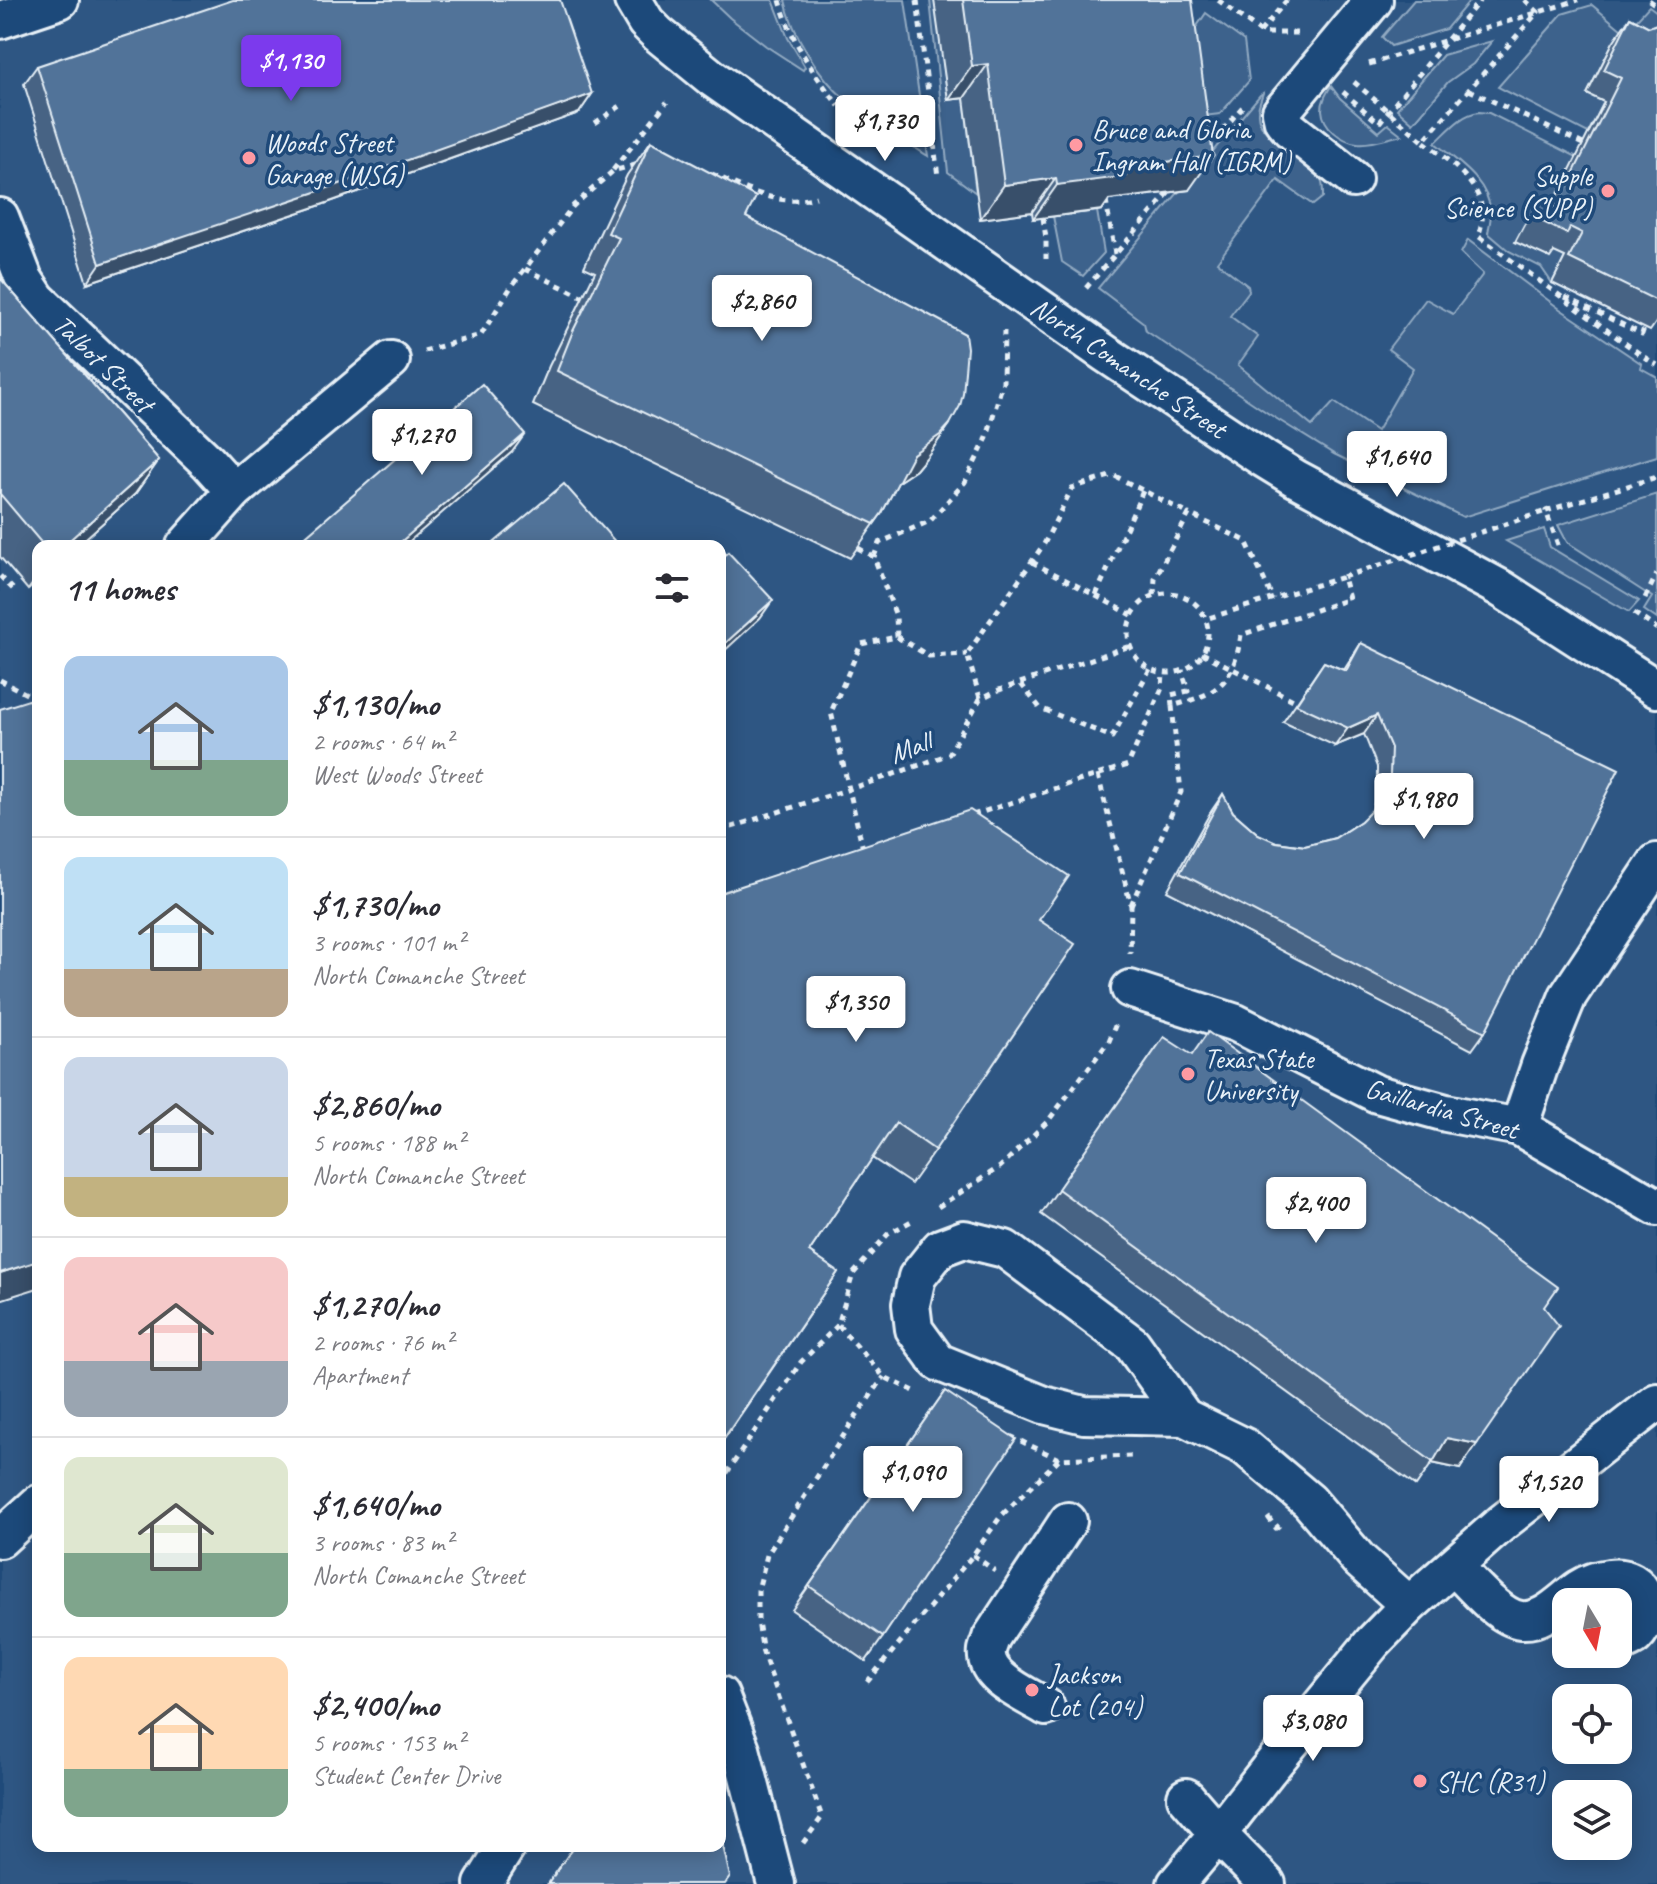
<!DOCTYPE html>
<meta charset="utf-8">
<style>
:root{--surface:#fff;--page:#f7f7f7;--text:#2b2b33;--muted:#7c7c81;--line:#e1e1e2;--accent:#7c3aed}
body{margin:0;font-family:Caveat,sans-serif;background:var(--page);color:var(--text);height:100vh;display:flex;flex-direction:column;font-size:30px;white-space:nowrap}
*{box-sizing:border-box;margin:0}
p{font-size:26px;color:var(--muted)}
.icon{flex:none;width:44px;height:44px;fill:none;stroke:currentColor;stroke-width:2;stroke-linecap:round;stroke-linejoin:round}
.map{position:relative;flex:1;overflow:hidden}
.details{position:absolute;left:32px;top:540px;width:694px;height:1312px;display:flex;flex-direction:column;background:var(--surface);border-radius:16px;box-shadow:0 4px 20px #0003}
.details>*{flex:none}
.needle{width:52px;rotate:170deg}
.controls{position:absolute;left:1552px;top:1588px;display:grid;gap:16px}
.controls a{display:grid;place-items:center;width:80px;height:80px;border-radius:16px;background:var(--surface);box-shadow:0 4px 20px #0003;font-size:40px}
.price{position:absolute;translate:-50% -68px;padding:0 18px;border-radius:8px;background:#fff;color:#222;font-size:26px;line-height:52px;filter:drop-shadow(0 2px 4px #0008)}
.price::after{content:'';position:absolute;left:50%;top:48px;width:24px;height:18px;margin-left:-12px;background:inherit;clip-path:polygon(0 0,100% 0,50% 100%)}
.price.selected{background:var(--accent);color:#fff}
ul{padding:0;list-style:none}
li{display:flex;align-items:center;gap:24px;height:200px;padding:0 32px}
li+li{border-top:2px solid var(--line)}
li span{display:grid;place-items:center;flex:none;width:224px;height:160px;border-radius:16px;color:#555}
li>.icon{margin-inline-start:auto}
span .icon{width:96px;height:96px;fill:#fffc;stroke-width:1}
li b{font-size:34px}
h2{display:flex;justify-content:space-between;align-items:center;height:96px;padding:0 32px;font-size:34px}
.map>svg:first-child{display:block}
.built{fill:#2e5683;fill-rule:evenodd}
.green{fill:#3c628c;stroke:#92aac2;stroke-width:2}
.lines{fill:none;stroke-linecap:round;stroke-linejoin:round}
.minor-casing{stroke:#e8f1f8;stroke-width:42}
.path{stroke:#e8f1f8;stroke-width:5;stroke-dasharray:6 6;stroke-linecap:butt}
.minor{stroke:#1f4a7a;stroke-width:36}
.path-bridge{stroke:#e8f1f8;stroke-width:5;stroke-dasharray:6 6;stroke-linecap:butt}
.wall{fill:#466384;stroke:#e8f1f8;stroke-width:2}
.shaded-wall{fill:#39506b;stroke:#e8f1f8;stroke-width:2}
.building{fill:#517399;stroke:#e8f1f8;stroke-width:2}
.poi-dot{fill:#ff9aa2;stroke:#1f4a7a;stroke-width:3}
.labels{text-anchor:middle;stroke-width:7;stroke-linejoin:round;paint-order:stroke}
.poi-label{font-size:28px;fill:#e8f1f8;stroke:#1f4a7a;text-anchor:start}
.street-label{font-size:28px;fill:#e8f1f8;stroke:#1f4a7a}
</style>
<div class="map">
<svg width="1657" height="1884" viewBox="0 0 1657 1884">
<rect width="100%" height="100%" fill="#1f4a7a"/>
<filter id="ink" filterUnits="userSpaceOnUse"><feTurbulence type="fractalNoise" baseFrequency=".0125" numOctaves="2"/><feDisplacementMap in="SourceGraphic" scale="16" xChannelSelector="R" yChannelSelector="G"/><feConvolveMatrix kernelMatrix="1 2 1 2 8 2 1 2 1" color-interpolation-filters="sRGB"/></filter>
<g filter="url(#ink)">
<path class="built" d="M0,0h1657v1884h-1657zM38,546h682v1300h-682zM1566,1602h52v52h-52zM1566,1698h52v52h-52zM1566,1794h52v52h-52z"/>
<g class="green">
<path d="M711,0h62l15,38 17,29 -2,3 -37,-24 -36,-28z"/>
<path d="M785,0h120l23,156c-28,-18 -57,-35 -82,-56 -27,-23 -54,-66 -61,-100z"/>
<path d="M930,0h5l13,100 16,-2 12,95 -28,-21z"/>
<path d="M1414,0h56l-24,29 -55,17 -9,-9z"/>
<path d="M1592,5l30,25h5l22,-24 8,6v31l-44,-1 -26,52 17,8 -16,31 -90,-46 64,-73z"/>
<path d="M1206,13l38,28 5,40 -29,33 -16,2 -11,-84z"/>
<path d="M1492,41l-19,23 -25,18 -35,41 -16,-14 46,-54z"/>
<path d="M1331,86l9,12 39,34 9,-8 14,11c-14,3 -32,10 -45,8 -16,-2 -34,-16 -35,-33 0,-9 4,-16 9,-24z"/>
<path d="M1263,93c-2,6 -5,13 -5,19 -2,27 47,42 60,61 5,7 5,16 5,24l-10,8 -35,-25 -61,82 31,24 1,5 -19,25 28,21 -20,28 74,61 22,-24 43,29 36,-63 -25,-19 38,-50 27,15 30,-40 -22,-21 7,-13 92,69 82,55 -1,4 16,9v79l-194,61 -129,-63 -65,-40 -123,-83 -2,-8 -46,-35 162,-193z"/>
<path d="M1479,112l10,1 88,44 -38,75 14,19 12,6 -13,26 -11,-16 -32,-16 -21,-18c1,-6 3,-14 3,-20 -3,-33 -33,-51 -56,-70 13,-12 26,-29 44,-31z"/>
<path d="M1097,211l7,42 -21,23 -21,-14 -9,-46z"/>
<path d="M1657,494v125l-13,-9 8,-13 -85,-55 -9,-17z"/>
<path d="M1544,529l6,18 89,54 -10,11 -123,-71z"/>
</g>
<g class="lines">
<g class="minor-casing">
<g id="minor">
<path d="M633,0l13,22 12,12 54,44 394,276 158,105 31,19 205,110 157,101"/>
<path d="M0,20l60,-20"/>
<path d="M1353,179l-63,-50 -7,-8 -2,-9 93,-112"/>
<path d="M0,217l24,62 13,20 171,163 26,29"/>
<path d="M185,546l49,-55 157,-131"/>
<path d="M1130,989l106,34 141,71 69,19 73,14 138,80"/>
<path d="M1519,1127l21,-62 28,-69 89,-134"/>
<path d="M1184,1417l-52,-73 -127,-95 -41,-10 -24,9 -23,29 -6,27 3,25 24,33 106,43 40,10 100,2 61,30 64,54 50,59 50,45"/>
<path d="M0,1539l38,-35"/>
<path d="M1454,1566c16,16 45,52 67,54 24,2 41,-20 59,-32 8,-5 20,-9 29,-10 37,-6 48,37 26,58 -5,4 -12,6 -17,8"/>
<path d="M720,1695l21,54 35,135"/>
<path d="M1046,1707c-19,-12 -63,-29 -59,-57 1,-4 3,-8 4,-12l77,-117"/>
<path d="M1186,1797l32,37 49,50"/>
<path d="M483,1884l24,-38"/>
<path d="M1176,1884l42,-50 50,-64 105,-128 36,-37 94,-83 154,-120"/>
</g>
</g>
<g class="path">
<path d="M780,0c10,40 34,74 59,106"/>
<path d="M917,0l21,177"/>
<path d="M1218,0l44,33h36"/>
<path d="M1525,0l13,12 -115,129c31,24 73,51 55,95l166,121 13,8"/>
<path d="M1649,0l8,6"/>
<path d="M1260,32l27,-32"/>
<path d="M1369,64l209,-64"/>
<path d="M1354,82l69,59"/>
<path d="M1469,90l114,54"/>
<path d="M1343,92l36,31 101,-123"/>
<path d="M595,123l27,-18"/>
<path d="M1207,148l38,-44"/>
<path d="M613,170l54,-68"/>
<path d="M712,174c33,14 67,34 104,23"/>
<path d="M1106,201l9,53"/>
<path d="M1043,218l3,20v21"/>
<path d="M525,269l58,28"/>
<path d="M1086,288l86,-99"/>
<path d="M1565,297l77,37 2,-6"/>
<path d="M424,351l57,-16 30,-48 62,-81 40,-35 26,-7"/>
<path d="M1558,545l-12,-34 111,-34"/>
<path d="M858,548l16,9 22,59 1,21 -36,7 -30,68 32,137"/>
<path d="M874,557l5,-14 51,-22 35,-39 21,-42 17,-58 1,-51"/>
<path d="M1032,562l100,53"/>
<path d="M0,576l13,13"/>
<circle cx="1168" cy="633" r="40"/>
<path d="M1096,595l47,-104"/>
<path d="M1154,595l1,-17 34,-64 57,27 27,58"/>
<path d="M1645,598l12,-24"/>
<path d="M1634,613l23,16"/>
<path d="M897,637l32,19 38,-2"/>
<path d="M1202,653l95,49"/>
<path d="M0,680l38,20"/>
<path d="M1021,684l19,24 72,29 38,-68"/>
<path d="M980,698l-13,-44 77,-110 28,-56 41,-13 76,39"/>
<path d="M1172,706l-1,-11 17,-4 -6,-21"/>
<path d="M1098,775l33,131 -1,48"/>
<path d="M973,815l155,-50 34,-77 1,-15"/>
<path d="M720,831c77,-26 154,-48 229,-77l31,-55 16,-8 134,-45"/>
<path d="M1131,905l50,-113 -9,-86c46,-13 61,-21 69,-71l108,-36 -6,-22 -138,42"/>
<path d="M938,1207l62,-40 48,-46 61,-80 8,-20"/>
<path d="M838,1325l46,52 30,14"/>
<path d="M1010,1436l49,23 72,-3"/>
<path d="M720,1483l81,-121 37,-37 15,-51 35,-40 27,-15"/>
<path d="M1268,1517l8,11 6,-5"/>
<path d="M973,1555l22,16"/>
<path d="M867,1682l106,-127 28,-39 58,-57"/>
<path d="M803,1843l19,-26 -59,-164 -5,-32v-31l9,-35 89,-139 28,-39"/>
</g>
<use href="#minor" class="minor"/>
<path class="path-bridge" d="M1343,577l203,-66"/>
</g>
<g class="wall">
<path d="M934,0h258l-3,190 -80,10 -7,10 -5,1 -64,8 -1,-7 -52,7 -16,-121 -16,2z"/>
<path d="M1630,17l19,10 8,-3v297l-7,10 -98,-48 13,-26 -11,-5 -4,6 -35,-16 9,-17 17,-24 11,5 52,-104 -17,-8 26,-52z"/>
<path d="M37,66l555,28 -13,19 -255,91 -237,79 -63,-199z"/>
<path d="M651,141l95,76 204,207 -24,34 -10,12 -18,12 -16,31 -32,45 -317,-153 16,-39 46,-94 -11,-5 43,-92z"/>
<path d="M0,278l159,182 -24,34 -58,52h-39v35l-10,9 -28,-33z"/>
<path d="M1361,643l124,389 -13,18 -305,-159 43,-78 13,-19 10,18 25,22 18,8 29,4 30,-8 26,-17 11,-11 5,-16v-27l-13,-33 -29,12 -52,-24 41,-60 20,8z"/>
<path d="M720,893l319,27 -104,230 -24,34 -39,-26 -63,94 29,20 -118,173z"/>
<path d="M1164,1037l380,270 -84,162 -28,-6 -16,23 -375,-272z"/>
<path d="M945,1391l-62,246 -17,24 -74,-51z"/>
</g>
<g class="shaded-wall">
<path d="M988,64l-24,34 -16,2 24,-34z"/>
<path d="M592,94l-13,19 -255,91 -237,79 13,-19z"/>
<path d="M1213,156l-24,34 -80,10 -7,10 -69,9 24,-34 68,-18z"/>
<path d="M1056,178l-24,34 -52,7 24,-34z"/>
<path d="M950,424l-24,34 -10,12 -27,18 24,-34z"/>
<path d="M525,434l-13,18 -108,94h-8z"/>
<path d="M159,460l-24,34 -58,52h-14z"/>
<path d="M38,576v5l-10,9z"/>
<path d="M773,600l-13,18 -40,37v-7z"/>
<path d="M1377,715l-13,19 -29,12 13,-18z"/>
<path d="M38,1261v27l-38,12v-27z"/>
<path d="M1447,1438l30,6 -17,25 -28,-6z"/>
</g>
<g class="building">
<path d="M233,0h327l32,94 -255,91 -237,79 -63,-198z"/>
<path d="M963,0h229l21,156 -88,11 1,9 -5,1 -64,8 -1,-7 -52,7 -16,-121 -16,2z"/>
<path d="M1630,17l19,10 8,-3v277l-88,-43 13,-25 -12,-6 -3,7 -34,-17 8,-16 15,7 65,-130 -17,-8z"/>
<path d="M651,141l105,56 -10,20 219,117 2,14 -4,46 -3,12 -10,18 -10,11 -27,19 -31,59 -8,11 -317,-153 16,-40 46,-93 -11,-5z"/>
<path d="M0,278l159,182 -96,86h-19l-44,-52z"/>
<path d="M482,384l43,50 -129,112h-92l-4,-5z"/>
<path d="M564,484l55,62h-129z"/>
<path d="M728,552l45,48 -53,48v-89z"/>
<path d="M1361,643l258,126 -134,263 -305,-159 43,-79 10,18 25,22 18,8 29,4 30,-8 26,-17 22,-22 7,-24 1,-27 -14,-33 -29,13 -52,-24 28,-42 22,9z"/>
<path d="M38,697v564l-38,12v-564z"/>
<path d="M970,810l99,66 -30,44 36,24 -140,206 -39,-27 -87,129 29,20 -118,172v-551z"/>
<path d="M1208,1032l350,255 -14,20 15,19 -82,118 -30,-6 -14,24 -375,-273 106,-152 28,18z"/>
<path d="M945,1391l71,48 -133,198 -74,-51z"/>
<path d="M720,1832l10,45 -5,7h-177l26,-38h146z"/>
</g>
</g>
<g class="poi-dot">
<circle cx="1076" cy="145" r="8"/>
<circle cx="249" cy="158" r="8"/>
<circle cx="1608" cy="191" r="8"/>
<circle cx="1188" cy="1074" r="8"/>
<circle cx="1032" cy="1690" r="8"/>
<circle cx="1420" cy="1781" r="8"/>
</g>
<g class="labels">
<g class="poi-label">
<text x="1092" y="139">Bruce and Gloria<tspan x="1092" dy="32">Ingram Hall (IGRM)</tspan></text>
<text x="265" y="152">Woods Street<tspan x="265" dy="32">Garage (WSG)</tspan></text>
<text x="1592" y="185" text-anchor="end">Supple<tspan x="1592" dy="32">Science (SUPP)</tspan></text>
<text x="1204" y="1068">Texas State<tspan x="1204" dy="32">University</tspan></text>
<text x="1048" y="1684">Jackson<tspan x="1048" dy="32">Lot (204)</tspan></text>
<text x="1436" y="1791">SHC (R31)</text>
</g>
<g class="street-label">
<text transform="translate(104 363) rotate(44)" y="10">Talbot Street</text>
<text transform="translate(1129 367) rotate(34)" y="10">North Comanche Street</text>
<text transform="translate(910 747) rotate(-21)" y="10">Mall</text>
<text transform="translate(1442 1108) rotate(16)" y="10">Gaillardia Street</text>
</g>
</g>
</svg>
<div class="controls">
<a><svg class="needle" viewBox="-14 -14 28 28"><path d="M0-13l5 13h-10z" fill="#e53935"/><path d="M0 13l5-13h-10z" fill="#7c7c81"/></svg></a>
<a><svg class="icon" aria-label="locate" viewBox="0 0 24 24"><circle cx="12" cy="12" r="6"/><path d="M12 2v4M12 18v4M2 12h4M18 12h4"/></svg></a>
<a><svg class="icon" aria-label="layers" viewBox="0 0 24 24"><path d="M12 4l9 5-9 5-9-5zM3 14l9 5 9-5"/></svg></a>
</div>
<b class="price selected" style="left:291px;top:103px">$1,130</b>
<b class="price" style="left:885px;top:163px">$1,730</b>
<b class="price" style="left:762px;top:343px">$2,860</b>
<b class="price" style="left:422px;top:477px">$1,270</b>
<b class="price" style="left:1397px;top:499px">$1,640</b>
<b class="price" style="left:1424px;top:841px">$1,980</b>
<b class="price" style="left:856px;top:1044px">$1,350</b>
<b class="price" style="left:1316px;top:1245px">$2,400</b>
<b class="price" style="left:913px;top:1514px">$1,090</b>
<b class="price" style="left:1549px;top:1524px">$1,520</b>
<b class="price" style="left:1313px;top:1763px">$3,080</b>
<section class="details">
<h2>11 homes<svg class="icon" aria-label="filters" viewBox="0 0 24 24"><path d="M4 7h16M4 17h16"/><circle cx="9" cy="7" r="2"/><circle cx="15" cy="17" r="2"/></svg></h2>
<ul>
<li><span style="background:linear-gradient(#a9c7e8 65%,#7fa58c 0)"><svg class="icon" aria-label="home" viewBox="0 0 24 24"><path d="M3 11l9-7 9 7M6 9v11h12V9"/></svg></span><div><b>$1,130/mo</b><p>2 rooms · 64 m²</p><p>West Woods Street</p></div></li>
<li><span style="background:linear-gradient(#bfe0f5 70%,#b9a48a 0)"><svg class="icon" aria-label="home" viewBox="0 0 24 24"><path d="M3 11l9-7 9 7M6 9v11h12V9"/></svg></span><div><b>$1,730/mo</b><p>3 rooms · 101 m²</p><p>North Comanche Street</p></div></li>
<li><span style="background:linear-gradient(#c9d6e8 75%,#c2b280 0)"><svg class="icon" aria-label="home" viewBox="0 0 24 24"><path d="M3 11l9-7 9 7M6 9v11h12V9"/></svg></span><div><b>$2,860/mo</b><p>5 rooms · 188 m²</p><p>North Comanche Street</p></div></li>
<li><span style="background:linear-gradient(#f6c9c9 65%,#9aa5b1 0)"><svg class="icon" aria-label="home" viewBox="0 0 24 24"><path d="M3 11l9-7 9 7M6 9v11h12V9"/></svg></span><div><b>$1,270/mo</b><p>2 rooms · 76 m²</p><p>Apartment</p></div></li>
<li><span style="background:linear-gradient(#dfe7d0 60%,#7fa58c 0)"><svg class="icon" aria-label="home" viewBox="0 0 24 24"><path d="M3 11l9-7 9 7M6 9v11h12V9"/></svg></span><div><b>$1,640/mo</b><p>3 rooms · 83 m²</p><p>North Comanche Street</p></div></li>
<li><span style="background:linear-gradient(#ffd9b3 70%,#7fa58c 0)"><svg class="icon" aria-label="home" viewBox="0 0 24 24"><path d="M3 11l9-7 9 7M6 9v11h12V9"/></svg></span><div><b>$2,400/mo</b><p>5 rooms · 153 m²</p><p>Student Center Drive</p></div></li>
</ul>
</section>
</div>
